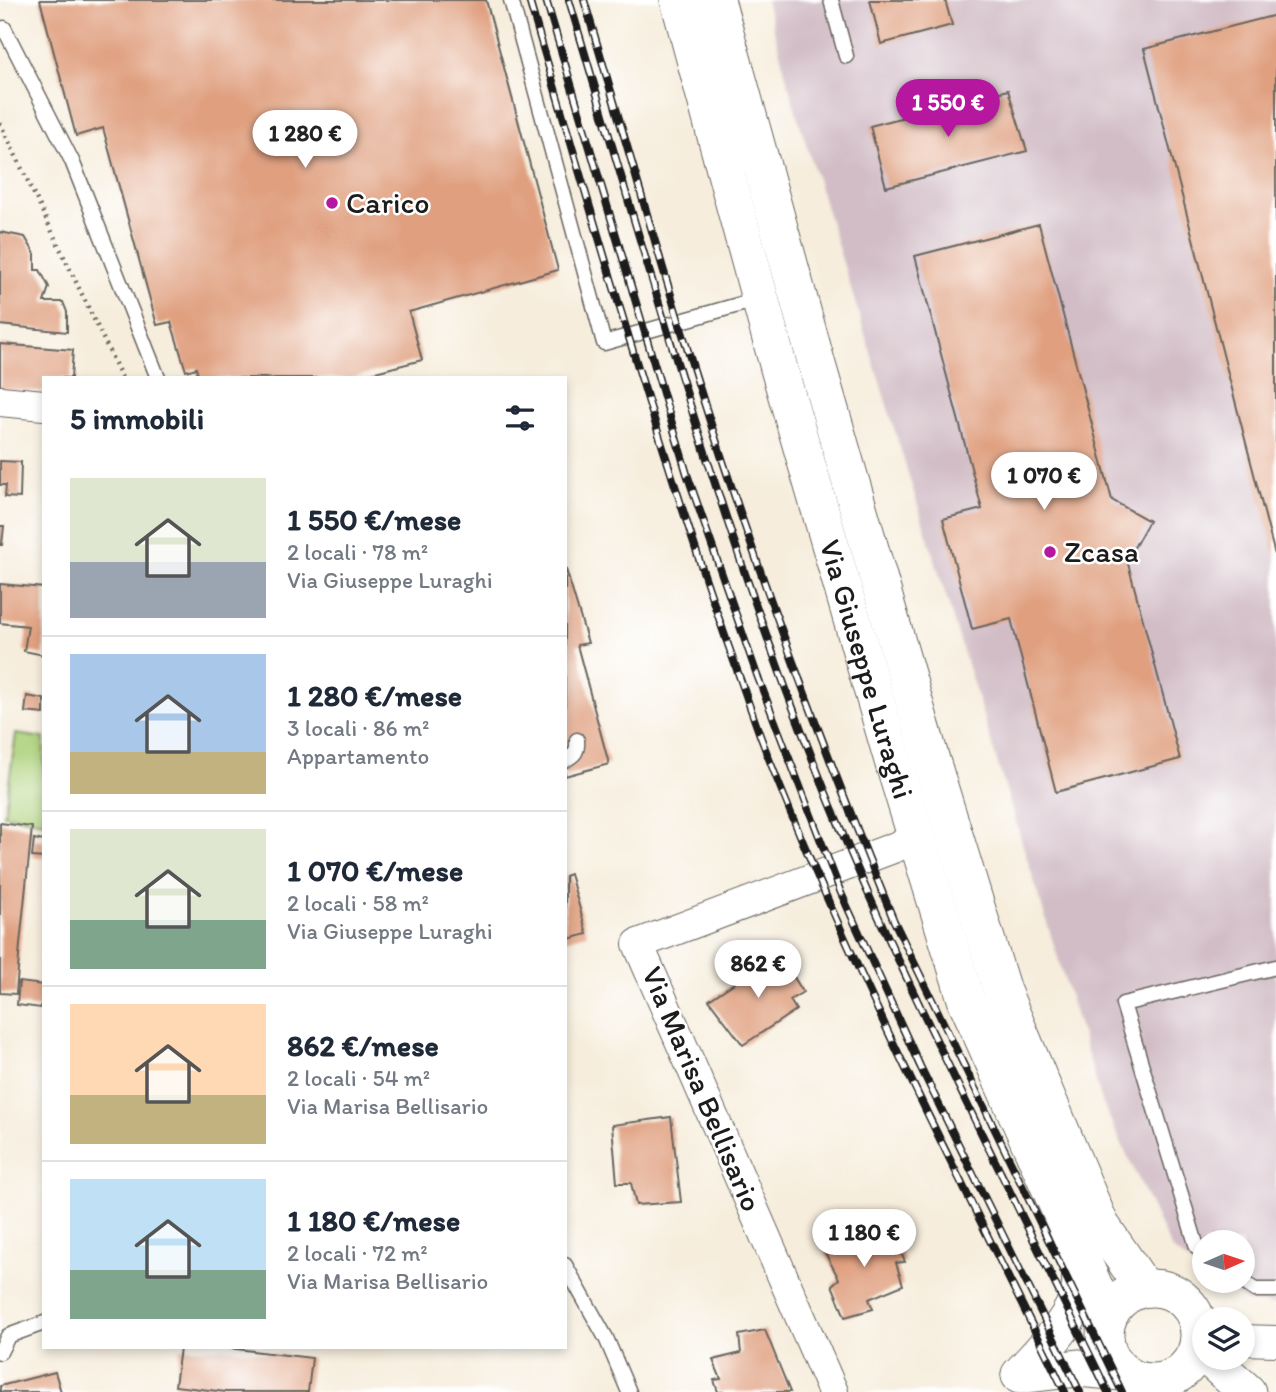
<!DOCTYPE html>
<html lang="it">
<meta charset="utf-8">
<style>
:root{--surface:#fff;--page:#f6f6f7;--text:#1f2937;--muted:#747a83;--line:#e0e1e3;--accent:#b5179e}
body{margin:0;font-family:Itim,sans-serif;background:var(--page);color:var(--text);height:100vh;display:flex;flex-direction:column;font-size:26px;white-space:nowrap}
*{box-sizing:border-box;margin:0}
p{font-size:23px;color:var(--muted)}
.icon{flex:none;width:38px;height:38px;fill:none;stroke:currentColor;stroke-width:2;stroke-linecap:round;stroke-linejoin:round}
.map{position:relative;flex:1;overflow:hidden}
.side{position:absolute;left:42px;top:376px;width:525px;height:973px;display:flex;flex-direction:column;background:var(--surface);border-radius:0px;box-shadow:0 4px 10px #0003}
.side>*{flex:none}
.needle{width:46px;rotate:87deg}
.buttons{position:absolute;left:1192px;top:1230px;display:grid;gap:14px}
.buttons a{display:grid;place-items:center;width:63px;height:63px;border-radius:50%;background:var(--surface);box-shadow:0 4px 10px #0003;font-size:35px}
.price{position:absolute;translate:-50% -60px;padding:0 16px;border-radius:24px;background:#fff;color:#222;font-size:23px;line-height:46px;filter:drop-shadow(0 2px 4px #0008)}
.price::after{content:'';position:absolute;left:50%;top:42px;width:21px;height:16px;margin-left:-10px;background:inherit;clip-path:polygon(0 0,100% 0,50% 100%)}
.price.on{background:var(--accent);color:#fff}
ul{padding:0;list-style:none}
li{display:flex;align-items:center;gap:21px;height:175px;padding:0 28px}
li+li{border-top:2px solid var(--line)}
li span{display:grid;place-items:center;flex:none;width:196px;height:140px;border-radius:0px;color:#555}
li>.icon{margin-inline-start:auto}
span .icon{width:84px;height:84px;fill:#fffc;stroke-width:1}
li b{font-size:30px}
h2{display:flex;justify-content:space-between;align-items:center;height:84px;padding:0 28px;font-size:30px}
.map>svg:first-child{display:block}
.industrial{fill:#d2bdc6}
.green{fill:#add17b;stroke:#64764c;stroke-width:2}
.building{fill:#e0a080}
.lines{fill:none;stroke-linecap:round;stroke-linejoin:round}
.service-casing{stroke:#68655f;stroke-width:17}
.minor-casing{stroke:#68655f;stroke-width:32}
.tertiary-casing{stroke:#68655f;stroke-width:39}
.path{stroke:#68655f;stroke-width:4.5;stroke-dasharray:2 5;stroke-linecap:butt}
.service{stroke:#fff;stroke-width:14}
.minor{stroke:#fff;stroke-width:30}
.tertiary{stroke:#fff;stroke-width:37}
.rail-casing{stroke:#1c1c1c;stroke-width:8}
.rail{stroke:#fff;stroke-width:5;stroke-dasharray:16;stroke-linecap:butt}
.poi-dot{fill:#b5179e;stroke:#fff;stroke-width:2.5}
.labels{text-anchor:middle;stroke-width:5;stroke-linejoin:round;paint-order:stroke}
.poi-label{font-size:30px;fill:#1c1c1c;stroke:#fff;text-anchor:start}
.street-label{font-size:30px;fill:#1c1c1c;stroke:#fff}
</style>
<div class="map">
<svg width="1276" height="1392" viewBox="0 0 1276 1392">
<rect width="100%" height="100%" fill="#fff"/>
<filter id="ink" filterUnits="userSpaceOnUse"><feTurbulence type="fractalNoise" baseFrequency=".0143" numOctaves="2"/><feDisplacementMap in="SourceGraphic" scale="14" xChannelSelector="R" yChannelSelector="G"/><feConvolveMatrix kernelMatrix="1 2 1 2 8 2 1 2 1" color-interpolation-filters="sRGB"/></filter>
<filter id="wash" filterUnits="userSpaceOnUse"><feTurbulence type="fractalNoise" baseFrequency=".00686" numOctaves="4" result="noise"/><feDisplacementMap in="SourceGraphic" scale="28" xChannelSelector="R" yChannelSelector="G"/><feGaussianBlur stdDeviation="1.57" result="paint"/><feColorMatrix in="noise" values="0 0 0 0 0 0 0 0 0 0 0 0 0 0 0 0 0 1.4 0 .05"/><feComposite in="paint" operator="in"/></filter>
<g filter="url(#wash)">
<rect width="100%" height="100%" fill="#f6eddc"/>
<path class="industrial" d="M766,0h510v1305l-28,-2 -31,-22h25v-39h-38v30l-32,-22 -69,-146 -311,-1006z"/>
<path class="green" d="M16,734l28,4v84l-40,-7z"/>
<g id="blocks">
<g class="building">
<path d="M40,0h446l72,270 -149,42 13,48 -70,18h-153l-3,-10 -10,3 -15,-49 -14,3 -54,-197 -27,8z"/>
<path d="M870,0h75l7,25 -71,19z"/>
<path d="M1276,15v540h-1l-131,-506z"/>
<path d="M1008,90l19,61 -141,36 -16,-61z"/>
<path d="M1039,224l73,276 37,21 -22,39 53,199 -124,33 -45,-173 -39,10 -29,-110 39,-10 -67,-253z"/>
<path d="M0,232l25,5 10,17v16h5l9,17 -5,15h19l4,10v20l-67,-7z"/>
<path d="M0,344l73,6 -2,28h-27v14l-44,-3z"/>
<path d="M0,461l21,1 -1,36 -15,-1 1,-12h-6z"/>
<path d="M0,526h4l-2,19h-2z"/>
<path d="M565,566l23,77 -11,2 32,119 -44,12z"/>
<path d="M0,584l44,4v67l-20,-4 4,-25 -28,-3z"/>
<path d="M27,696l17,3v15l-19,-2z"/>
<path d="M0,823l32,4 -12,117 -4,50 -16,-1z"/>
<path d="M34,839l10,2v17l-12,-1z"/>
<path d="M570,874l17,60 -22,6v-64z"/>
<path d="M779,953l24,39 -13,8 6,10 -53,35 -34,-45z"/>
<path d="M19,982l25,3 -3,23 -24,-3z"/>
<path d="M671,1117l10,85 -45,3 -5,-22h-14l-5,-58z"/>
<path d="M890,1228l15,34 -9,1 7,22 -34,14 4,10 -28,8 -13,-32 7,-6 -18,-34 7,-9 16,5z"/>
<path d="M765,1330l25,62h-72l-4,-12 7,-1 -8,-19 28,-7 -2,-18z"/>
<path d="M180,1348h48l84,10 -4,34h-82l-51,-6z"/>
<path d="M55,1372l6,20h-61v-6z"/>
</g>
</g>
</g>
<g filter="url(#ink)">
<use href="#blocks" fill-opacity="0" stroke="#68655f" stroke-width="2"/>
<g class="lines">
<g class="service-casing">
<g id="service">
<path d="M511,0l93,343 155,-44"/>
<path d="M831,0l15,56"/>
<path d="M4,28l68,133 86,217"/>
<path d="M565,760c10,-5 13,-9 12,-20"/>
<path d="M1204,1252l-7,-5 -74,-243 153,-37"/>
<path d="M565,1265l41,73 23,54"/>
<path d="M1242,1281l13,9h21"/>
<path d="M0,1352l8,-16 36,-13"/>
</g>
</g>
<g class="minor-casing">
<g id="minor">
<path d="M0,401l44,4"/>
<path d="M1200,1332l4,2"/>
<path d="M1242,1340l34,1"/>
<path d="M833,1392l-195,-448 279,-105"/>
</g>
</g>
<g class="tertiary-casing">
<g id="tertiary">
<path id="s1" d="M679,0l101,372 114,392 73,238 141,316"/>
<path d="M716,0l101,365 113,392 72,234 98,233 44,64"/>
<circle cx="1152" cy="1335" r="47"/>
<path d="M1209,1358l38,34"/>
<path d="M1020,1375c21,-24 53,-53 60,-86 2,-10 -1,-23 -1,-33"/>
<path d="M1020,1375l58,-7 44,4"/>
</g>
</g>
<path class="path" d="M0,123l122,255"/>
<use href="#service" class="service"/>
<use href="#minor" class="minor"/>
<use href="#tertiary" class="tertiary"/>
<g class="rail-casing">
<g id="rail">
<path d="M529,0c63,214 124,428 197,639 12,33 23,66 35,99 86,225 198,438 304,654"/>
<path d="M546,0l141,474 70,201 84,218 79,173 160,326"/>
<path d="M569,0c85,285 164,574 280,849 37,88 79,174 120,259 46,95 93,189 139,284"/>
<path d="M584,0c52,174 100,349 159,521 46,135 97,268 151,400l228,471"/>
</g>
</g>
<use href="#rail" class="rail"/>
</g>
</g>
<g class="poi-dot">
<circle cx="332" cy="203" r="7"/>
<circle cx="1050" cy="552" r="7"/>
</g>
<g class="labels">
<g class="poi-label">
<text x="346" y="213">Carico</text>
<text x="1064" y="562">Zcasa</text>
</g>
<g class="street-label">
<text dy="10" stroke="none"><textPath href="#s1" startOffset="695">Via Giuseppe Luraghi</textPath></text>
<text transform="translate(702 1089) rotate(67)" y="10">Via Marisa Bellisario</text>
</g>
</g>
</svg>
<div class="buttons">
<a><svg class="needle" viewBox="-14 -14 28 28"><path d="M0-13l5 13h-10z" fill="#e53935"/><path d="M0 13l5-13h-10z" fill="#747a83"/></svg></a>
<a><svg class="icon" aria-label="layers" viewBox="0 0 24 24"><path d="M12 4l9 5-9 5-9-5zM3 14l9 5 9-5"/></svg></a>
</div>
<b class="price on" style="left:948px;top:139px">1 550 €</b>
<b class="price" style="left:305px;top:170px">1 280 €</b>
<b class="price" style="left:1044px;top:512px">1 070 €</b>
<b class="price" style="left:758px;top:1000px">862 €</b>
<b class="price" style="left:864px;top:1269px">1 180 €</b>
<section class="side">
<h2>5 immobili<svg class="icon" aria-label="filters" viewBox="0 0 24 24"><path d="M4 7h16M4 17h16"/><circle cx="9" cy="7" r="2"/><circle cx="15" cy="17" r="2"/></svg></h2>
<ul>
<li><span style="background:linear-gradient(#dfe7d0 60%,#9aa5b1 0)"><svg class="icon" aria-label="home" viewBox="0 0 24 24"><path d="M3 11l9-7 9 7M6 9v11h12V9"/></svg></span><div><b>1 550 €/mese</b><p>2 locali · 78 m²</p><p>Via Giuseppe Luraghi</p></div></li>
<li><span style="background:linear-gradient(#a9c7e8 70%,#c2b280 0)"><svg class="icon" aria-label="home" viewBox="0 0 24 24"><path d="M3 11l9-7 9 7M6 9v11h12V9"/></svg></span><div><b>1 280 €/mese</b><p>3 locali · 86 m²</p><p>Appartamento</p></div></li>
<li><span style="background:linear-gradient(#dfe7d0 65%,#7fa58c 0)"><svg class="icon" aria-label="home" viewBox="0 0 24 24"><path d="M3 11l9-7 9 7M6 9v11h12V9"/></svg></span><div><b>1 070 €/mese</b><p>2 locali · 58 m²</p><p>Via Giuseppe Luraghi</p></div></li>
<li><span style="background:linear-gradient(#ffd9b3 65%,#c2b280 0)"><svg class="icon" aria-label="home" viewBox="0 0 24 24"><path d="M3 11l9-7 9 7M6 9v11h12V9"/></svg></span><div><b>862 €/mese</b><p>2 locali · 54 m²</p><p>Via Marisa Bellisario</p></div></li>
<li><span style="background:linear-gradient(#bfe0f5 65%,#7fa58c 0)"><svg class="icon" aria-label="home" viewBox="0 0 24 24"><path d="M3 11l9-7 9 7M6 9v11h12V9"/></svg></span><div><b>1 180 €/mese</b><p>2 locali · 72 m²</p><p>Via Marisa Bellisario</p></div></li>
</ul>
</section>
</div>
